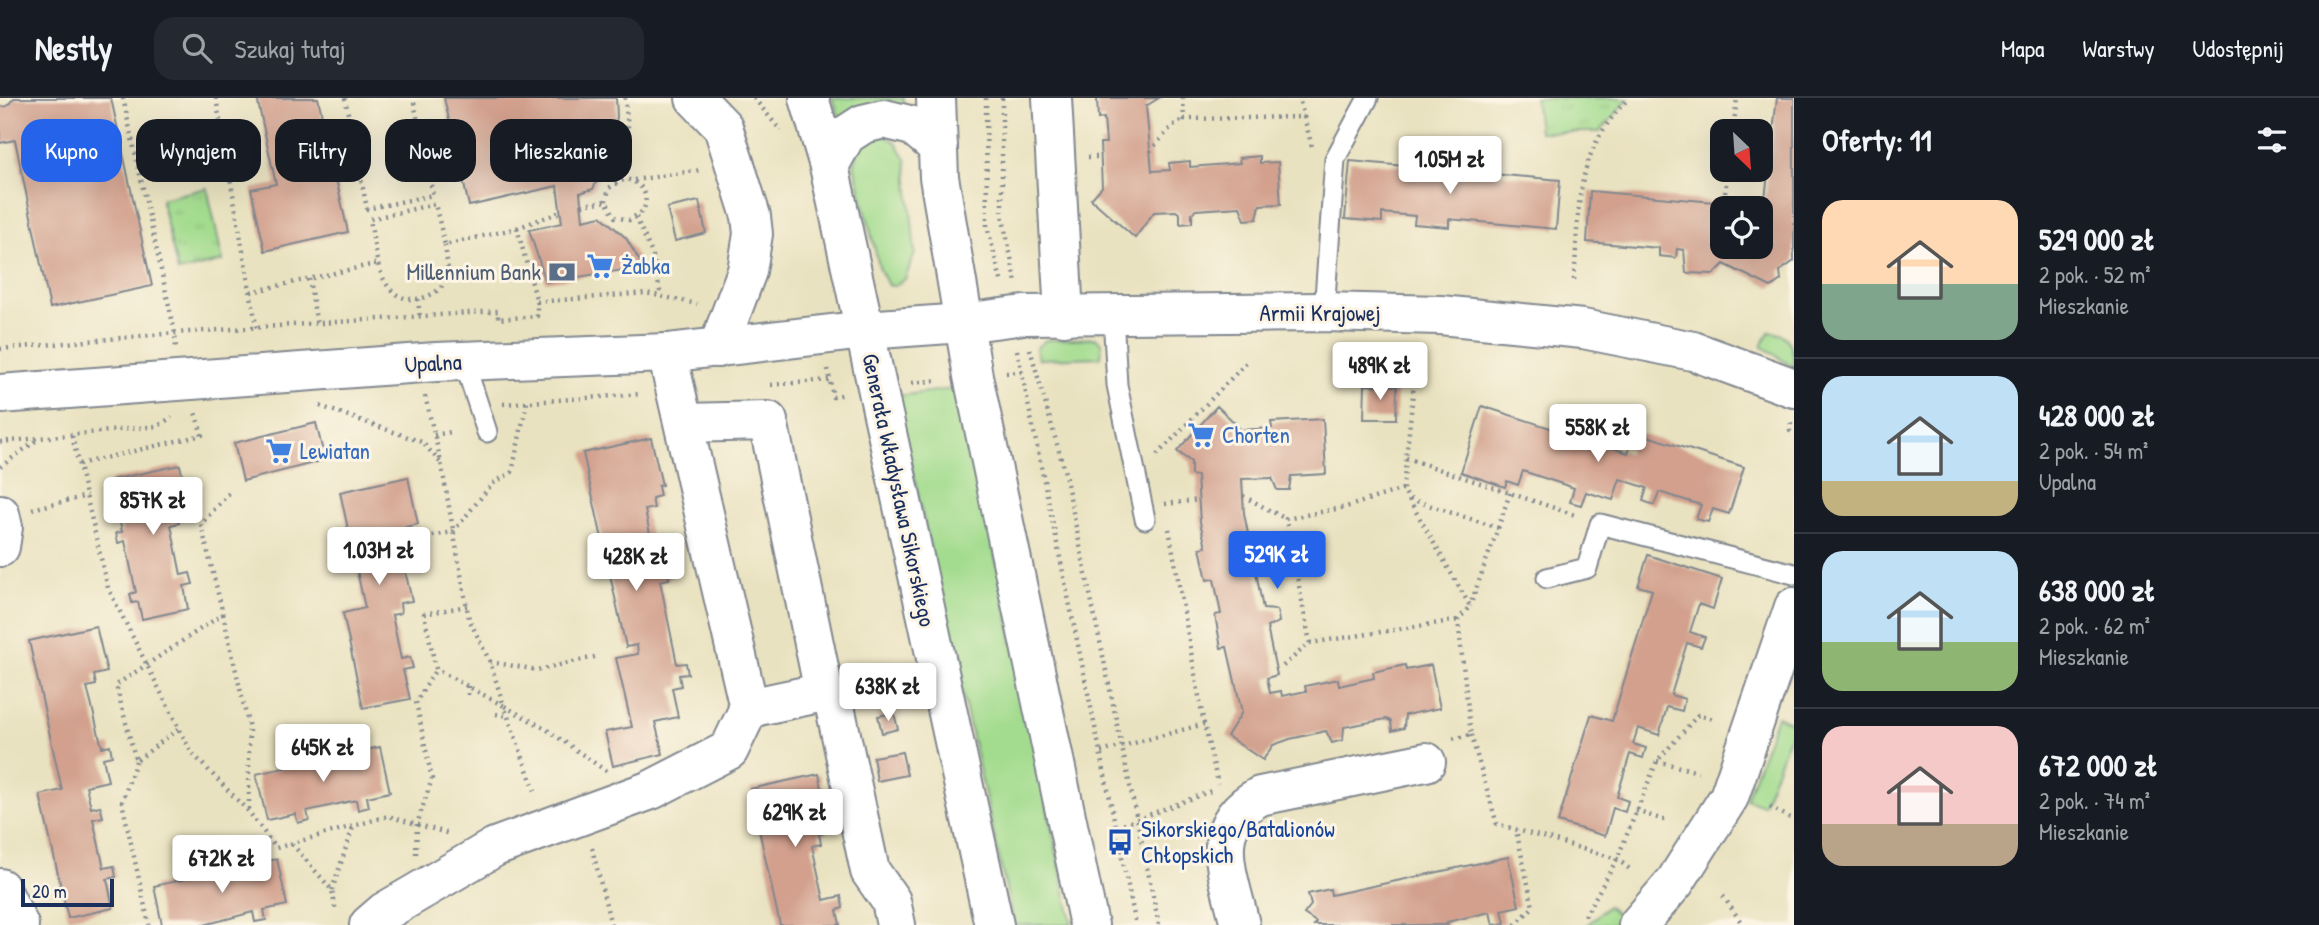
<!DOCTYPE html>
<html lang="pl">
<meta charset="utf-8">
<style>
:root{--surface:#171b24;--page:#242831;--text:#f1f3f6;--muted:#9ea1a6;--line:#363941;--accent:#2563eb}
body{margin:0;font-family:"Patrick Hand",sans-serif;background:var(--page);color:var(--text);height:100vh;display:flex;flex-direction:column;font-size:26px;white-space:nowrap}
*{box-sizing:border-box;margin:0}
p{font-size:23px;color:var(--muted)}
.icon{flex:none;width:38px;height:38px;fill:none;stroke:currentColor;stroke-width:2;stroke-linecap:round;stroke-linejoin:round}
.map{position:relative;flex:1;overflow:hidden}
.drawer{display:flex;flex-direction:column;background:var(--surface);width:525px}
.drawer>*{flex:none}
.hud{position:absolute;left:21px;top:21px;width:665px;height:63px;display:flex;gap:14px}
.needle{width:46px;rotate:155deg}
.tools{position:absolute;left:1710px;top:21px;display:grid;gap:14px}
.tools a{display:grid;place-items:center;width:63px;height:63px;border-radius:14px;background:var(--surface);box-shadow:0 7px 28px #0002;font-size:35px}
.scale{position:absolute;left:21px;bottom:18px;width:93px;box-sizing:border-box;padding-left:7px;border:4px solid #1b2f5e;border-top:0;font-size:19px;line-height:24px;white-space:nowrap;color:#1b2f5e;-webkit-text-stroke:5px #fcf5e5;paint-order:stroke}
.price{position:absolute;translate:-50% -60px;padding:0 16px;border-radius:7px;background:#fff;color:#222;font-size:23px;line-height:46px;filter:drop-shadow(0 2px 4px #0008)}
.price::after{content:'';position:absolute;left:50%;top:42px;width:21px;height:16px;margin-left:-10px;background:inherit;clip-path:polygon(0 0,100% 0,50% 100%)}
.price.current{background:var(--accent);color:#fff}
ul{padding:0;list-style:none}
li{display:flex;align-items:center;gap:21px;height:175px;padding:0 28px}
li+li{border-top:2px solid var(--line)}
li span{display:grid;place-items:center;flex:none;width:196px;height:140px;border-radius:21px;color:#555}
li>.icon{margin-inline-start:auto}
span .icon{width:84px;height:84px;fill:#fffc;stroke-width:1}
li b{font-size:30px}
h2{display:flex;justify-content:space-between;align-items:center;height:84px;padding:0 28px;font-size:30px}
.chip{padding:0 24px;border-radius:21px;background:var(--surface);box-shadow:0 7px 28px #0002;font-size:24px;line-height:63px}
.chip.current{background:var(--accent);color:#fff}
header{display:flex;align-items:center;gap:42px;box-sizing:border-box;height:98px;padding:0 35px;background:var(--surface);border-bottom:2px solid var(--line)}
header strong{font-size:33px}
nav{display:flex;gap:38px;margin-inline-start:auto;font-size:24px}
.search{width:490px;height:63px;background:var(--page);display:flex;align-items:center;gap:18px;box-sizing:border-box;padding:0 24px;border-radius:21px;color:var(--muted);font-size:26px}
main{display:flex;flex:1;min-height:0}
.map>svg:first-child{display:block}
.grass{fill:#a3dc8e;stroke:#5f8676;stroke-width:2}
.park{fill:url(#park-tufts);stroke:#5f8676;stroke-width:2}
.building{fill:#d2a08d}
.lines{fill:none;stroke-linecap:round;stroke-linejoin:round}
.service-casing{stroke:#82888f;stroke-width:23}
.minor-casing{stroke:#82888f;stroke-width:42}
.secondary-casing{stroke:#82888f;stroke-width:42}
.path{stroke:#82888f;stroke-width:4.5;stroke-dasharray:2 5;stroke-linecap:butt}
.service{stroke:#fff;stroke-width:19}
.minor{stroke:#fff;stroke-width:38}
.secondary{stroke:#fff;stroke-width:38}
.labels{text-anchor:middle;stroke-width:6;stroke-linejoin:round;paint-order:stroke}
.shop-label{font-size:23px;fill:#366cbe;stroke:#fcf5e5;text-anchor:start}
.service-label{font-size:23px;fill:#4e5e75;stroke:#fcf5e5;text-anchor:end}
.street-label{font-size:23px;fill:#1b2f5e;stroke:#fcf5e5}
.transit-label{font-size:23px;fill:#164399;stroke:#fcf5e5;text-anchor:start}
</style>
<header>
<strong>Nestly</strong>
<div class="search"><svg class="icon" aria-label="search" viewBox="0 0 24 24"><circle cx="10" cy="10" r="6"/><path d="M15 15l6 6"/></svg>Szukaj tutaj</div>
<nav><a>Mapa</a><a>Warstwy</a><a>Udostępnij</a></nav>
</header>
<main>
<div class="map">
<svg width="1794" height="827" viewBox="0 0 1794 827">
<defs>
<pattern id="park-tufts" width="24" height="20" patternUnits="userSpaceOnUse" patternTransform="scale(1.75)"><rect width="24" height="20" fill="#a3dc8e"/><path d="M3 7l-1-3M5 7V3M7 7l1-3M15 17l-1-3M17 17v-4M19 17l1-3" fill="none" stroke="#8cbd7d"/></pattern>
</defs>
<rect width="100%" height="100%" fill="#fcf5e5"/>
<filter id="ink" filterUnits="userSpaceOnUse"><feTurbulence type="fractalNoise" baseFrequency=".0143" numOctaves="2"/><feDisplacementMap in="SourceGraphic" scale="14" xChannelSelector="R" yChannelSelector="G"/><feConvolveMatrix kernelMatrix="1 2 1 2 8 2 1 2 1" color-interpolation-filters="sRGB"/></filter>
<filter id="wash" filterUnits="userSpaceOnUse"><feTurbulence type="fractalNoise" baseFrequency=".00686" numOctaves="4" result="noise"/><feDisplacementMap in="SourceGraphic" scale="28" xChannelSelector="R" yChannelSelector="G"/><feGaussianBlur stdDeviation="1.57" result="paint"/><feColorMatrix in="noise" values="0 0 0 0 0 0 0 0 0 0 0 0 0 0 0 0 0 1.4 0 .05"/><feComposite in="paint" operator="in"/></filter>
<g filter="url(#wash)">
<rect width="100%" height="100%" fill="#e9e2c0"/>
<g class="grass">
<path d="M832,0h71l2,16 -64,8z"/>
<path d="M884,37l12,7 10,17 9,94 -10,26 -12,7 -5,-1 -8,-15 -26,-105 7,-22z"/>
<path d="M1769,234c22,0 25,18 25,36l-32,-22z"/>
<path d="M1095,240l7,5 -1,14 -62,2 -3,-11 10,-8z"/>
<path d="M960,290l112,537h-58l-118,-529z"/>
<path d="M1777,618l17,8 -31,81 -17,-6z"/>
<path d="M1608,808l16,14 -6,5h-31z"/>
</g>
<g class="park">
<path d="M1535,0h94l-29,34h-61z"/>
<path d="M207,90l16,73 -45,11 -17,-73z"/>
</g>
<g id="blocks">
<g class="building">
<path d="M14,0h97l41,188 -102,22 -35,-168 -15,3v-36l7,-1z"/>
<path d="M257,0h61l30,134 -83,19 -14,-62 25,-5z"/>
<path d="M444,0h172l1,19 -9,42 -15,30 -13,4 3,27 18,-4 25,22 17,29 -97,15 -17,-52 33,-7 -5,-37 -88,20z"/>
<path d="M1097,0h62l-13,8 6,65 18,-1 -1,-7 21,-2v6l50,-4 -1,-5 21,-2v7l18,-1 3,42 -21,1 -3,14 -12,1 -5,-13 -44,3 -4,3v10l-12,1v-10l-4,-3 -22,1 -19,26 -44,-39 11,-12 -2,-44h6l-2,-25 -6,1z"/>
<path d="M1777,0h17v163l-14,10 1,9 -10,7 -47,-23 -10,10 -28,-1 -2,-23 -7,-1 -1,9 -17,-2v-8l-72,-6 3,-51 170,15 -38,2v39h38v-41l4,1z"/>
<path d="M1350,63l210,19 -4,49 -107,-10v8l-35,-3 1,-8 -33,-3v9l-37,-3z"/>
<path d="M699,103l7,32 -31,8 -8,-33z"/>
<path d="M1365,287l32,1 -1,33h-32z"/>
<path d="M1217,308l21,20 1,4 33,-2 -1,-6 52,-3 3,55 -35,2 -2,14h-12l-5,-12 -30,1 2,34 7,36h13l3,12 -12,6 8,42 14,1 2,12 -12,5 10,48 -10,3 3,15 11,-2 1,5 24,-5 -1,-5 33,-7 1,7 35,-8 -1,-6 32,-7 1,5 25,-5 9,43 -35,7 -1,13 -12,3 -1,-10 -5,-2 -42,8 -1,13 -11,3 -6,-12 -36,8 -17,6 -10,15 -36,-24 15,-24 -15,-65 -6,1 -6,-33 6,-1 -7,-35 -7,1 -7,-32 6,-1 -6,-25 -3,-46 -6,-1v-13l-14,-11z"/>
<path d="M1482,308l146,47 7,-21 109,35 -15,47 -16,-5 -5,13 -12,-3 5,-14 -42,-13 -5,13 -11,-4 4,-13 -27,-9 -7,21 -27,-8 -5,13 -11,-3 4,-14 -51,-17 -5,14 -11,-4 -2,6 -44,-15z"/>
<path d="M316,325l9,37 -82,21 -9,-38z"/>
<path d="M651,340l11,47 -4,1 2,10 -8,2 2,10 -9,2 10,48 18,-3 2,12 -8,1 2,11 -9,2 17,83 9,-1 2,11 -9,1 2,11 -9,2 6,29 -23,5 8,32 -50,12 -8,-34 27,-5 -16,-69 22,-4 -1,-9 -11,2 -43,-194z"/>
<path d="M180,367l10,46 -13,3 2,9 -8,2 10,50 9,-2 3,11 -9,2 4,23 -46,10 -4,-17 -6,1 -2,-9 6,-2 -11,-51 -7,2 -2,-10 6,-1 -6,-29 -7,2 -2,-11 7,-1 -3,-13z"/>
<path d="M408,379l10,47 -12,3 2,10 -10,2 14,62 -12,2 1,10 -9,2 9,44 9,-2 3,11 -10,2 7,29 -47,9 -20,-95 22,-5 -25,-116z"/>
<path d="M1648,457l74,24 -9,30 -14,-5 -9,28 15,5 -4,10 -14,-4 -16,52 14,4 -3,12 -15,-4 -8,28 -21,-7 -5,16 13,4 -3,10 -13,-4 -13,43 11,4 -3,11 -12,-4 -8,28 -47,-14 33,-107 21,6 40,-131 -14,-4z"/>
<path d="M96,528l11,46 -13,3 2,10 -9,2 15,60 8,-2 2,11 -9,2 5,23 -22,5 5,22 9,-2 3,11 -10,2 11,49 10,-2 2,11 -9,2 6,29 -45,10 -28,-123 22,-5 -33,-149z"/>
<path d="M894,615l4,16 -16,4 -4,-17z"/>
<path d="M380,649l10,45 -23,5 2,10 -11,3 -2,-10 -49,11 2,9 -11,3 -3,-9 -28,6 -11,-46z"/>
<path d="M902,654l5,23 -30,6 -4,-24z"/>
<path d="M819,676l10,47 -4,1 2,10 -8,2 2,10 -9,2 12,54 17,-4 2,12 -6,2 3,15h-60l-30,-136z"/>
<path d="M1508,759l11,49 -17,4 3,13 -12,2 -3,-13 -43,10 1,3h-134l2,-3 -12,-8 7,-9 -3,-11 22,-5 1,6z"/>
<path d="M277,761l10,46 -23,5 2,10 -11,2 -2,-10 -49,13h-42l-8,-39z"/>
</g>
</g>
</g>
<g filter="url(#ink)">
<use href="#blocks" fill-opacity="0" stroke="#82888f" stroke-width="2"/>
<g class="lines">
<g class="service-casing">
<g id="service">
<path d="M1324,214l11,-153 33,-61"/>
<path d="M1113,217l4,70 28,134"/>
<path d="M464,263l23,71"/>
<path d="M1547,480l40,-10 13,-44 194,50"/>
</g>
</g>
<g class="minor-casing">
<g id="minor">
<path d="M695,0l28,29 28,89 2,18 -6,37 -29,77"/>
<path d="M1052,0l12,218"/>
<path d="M963,225l61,-8 300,-3 116,3 143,14 110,22 101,37"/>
<path d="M0,296l436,-32 231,-9 198,-23"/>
<path d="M684,325l84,-2 56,271"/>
<path d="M0,416l3,13 -3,20"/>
<path d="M749,610l75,-16 10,10 36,169 21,30 5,24"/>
<path d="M0,790l19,37"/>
<path d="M369,827l15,-13 111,-65 156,-57 78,-40 20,-42 -82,-355"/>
<path d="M1240,827c-11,-51 -36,-99 20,-129l166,-34"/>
<path d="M1638,827l37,-43 54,-85 65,-190"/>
</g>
</g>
<g class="secondary-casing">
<g id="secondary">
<path d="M809,0l20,68 165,759"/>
<path d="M936,0l3,79 34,199 116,549"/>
<path d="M829,68l17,-31 17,-11 21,-5 29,7 25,21"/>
<path d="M865,232l98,-7"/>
</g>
</g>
<g class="path">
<path d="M123,0l52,235 1,16"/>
<path d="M216,0l41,232"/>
<path d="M345,0l22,111 66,-14 -20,-97"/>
<path d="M754,0l27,33"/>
<path d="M986,0l1,128 15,58"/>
<path d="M1002,0v116l14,68"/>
<path d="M1183,0l1,21 120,-2 -5,-19"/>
<path d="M1304,19l8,30"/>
<path d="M1733,33l4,-33"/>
<path d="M1150,53l22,-25 12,-7"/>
<path d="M1088,59h13"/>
<path d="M634,82l67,-10"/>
<path d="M615,84l13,-54 -3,-30"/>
<path d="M1725,95l3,-23"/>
<path d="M582,107l24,-4 9,16 14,3 14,-9c7,-16 -1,-29 -18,-32l-16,9 -3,13"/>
<path d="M636,119l17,39 8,40"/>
<path d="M517,130l43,-16"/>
<path d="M445,147l3,24 -7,19c-9,7 -19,12 -31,11 -34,-3 -35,-54 -40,-80l65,-15 10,41 72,-17 20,74 109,-9 51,11"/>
<path d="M309,181l8,46"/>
<path d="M1574,182c6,-75 -2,-124 55,-182"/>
<path d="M251,194l128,-29"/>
<path d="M418,201l2,20"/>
<path d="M0,251l175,-16 323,-22v8l39,-3v-14"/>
<path d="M1030,251l34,120 95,456"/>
<path d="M1017,252l119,575"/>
<path d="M1417,257l-14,134 67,117 -12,14 13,115 -19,4"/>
<path d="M828,271l5,28 12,-3"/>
<path d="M1006,275l16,-1"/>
<path d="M912,285l26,-3"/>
<path d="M771,287l59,-5"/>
<path d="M425,298l16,66 28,157 21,43 14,44 42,23 60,42"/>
<path d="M503,306l138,-10"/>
<path d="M320,308l102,36 18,20"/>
<path d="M1791,325l-1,8 4,2"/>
<path d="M434,337l17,-3"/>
<path d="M72,338l36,152 83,164 58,60 27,36 112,-32 62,18"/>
<path d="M0,344l158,-16 14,-9"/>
<path d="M1157,357l92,-95"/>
<path d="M1406,360l172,58"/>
<path d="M79,366l123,-29 -7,-23"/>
<path d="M0,369l37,-27"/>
<path d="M1243,398l43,23"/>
<path d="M1410,401l88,29 -28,78"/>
<path d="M1165,406l34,-4"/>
<path d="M32,411l55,-13"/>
<path d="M1498,430l12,-35"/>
<path d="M1169,431l35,195"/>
<path d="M412,442l41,-8 39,-48 20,-12 15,-70"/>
<path d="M467,508l-43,8 12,55 68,37 32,88"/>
<path d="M223,516l26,114v84"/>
<path d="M1310,545l-24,-124 60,-12 57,-18"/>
<path d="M490,564l48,8 61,-14"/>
<path d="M1283,568l27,-23 148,-23"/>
<path d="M468,588v11"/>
<path d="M496,616l11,2"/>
<path d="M178,631l-42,32 -20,-76 107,-71 -22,-90 29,-32"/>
<path d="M1471,637l26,89 120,35 14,11"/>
<path d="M1101,654l103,-28 14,60"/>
<path d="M136,663l-14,41 27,123"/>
<path d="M1657,663l41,11"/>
<path d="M1770,709l24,13"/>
<path d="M1636,713l31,10"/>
<path d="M1117,729l94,-36"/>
<path d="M292,746l40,46 4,22"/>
<path d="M592,750l19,77"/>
<path d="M416,756l1,-30 15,-45 -16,-77 20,-33"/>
<path d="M332,792l21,-63"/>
<path d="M1723,798l20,29"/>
<path d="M1585,818l32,-57 40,-98 41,-46 16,4"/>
<path d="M1515,827l18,-18 -17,-77"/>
</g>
<use href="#service" class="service"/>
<use href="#minor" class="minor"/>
<use href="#secondary" class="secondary"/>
</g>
</g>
<defs>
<g id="supermarket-bare" transform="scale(2.1)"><path d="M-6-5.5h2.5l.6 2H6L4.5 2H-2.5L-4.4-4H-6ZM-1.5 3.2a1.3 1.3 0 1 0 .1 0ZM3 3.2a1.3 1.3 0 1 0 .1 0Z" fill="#3f7fe0" stroke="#fcf5e5" stroke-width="2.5" paint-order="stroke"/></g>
<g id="bank-bare" transform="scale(2.1)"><path d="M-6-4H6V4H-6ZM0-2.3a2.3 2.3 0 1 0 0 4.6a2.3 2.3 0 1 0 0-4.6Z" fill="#5c6f8a" stroke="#fcf5e5" stroke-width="2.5" paint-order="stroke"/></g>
<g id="bus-bare" transform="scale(2.1)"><path d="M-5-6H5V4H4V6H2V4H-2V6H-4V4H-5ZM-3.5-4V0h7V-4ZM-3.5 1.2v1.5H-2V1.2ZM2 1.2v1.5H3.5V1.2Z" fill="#1a4fb4" stroke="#fcf5e5" stroke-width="2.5" paint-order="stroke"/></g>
</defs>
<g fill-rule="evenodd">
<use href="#supermarket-bare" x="600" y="168"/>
<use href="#bank-bare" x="562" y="174"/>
<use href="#supermarket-bare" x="1201" y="337"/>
<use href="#supermarket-bare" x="279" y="353"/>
<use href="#bus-bare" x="1120" y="744"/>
</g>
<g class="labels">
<g class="shop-label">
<text x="621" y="176">Żabka</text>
<text x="1222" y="345">Chorten</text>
<text x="300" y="361">Lewiatan</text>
</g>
<g class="service-label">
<text x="541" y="182">Millennium Bank</text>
</g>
<g class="street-label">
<text x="1320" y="223">Armii Krajowej</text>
<text transform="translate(433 265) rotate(-3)" y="8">Upalna</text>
<text transform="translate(899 392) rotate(78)" y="8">Generała Władysława Sikorskiego</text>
</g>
<g class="transit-label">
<text x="1141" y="739">Sikorskiego/Batalionów<tspan x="1141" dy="26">Chłopskich</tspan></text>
</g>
</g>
</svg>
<div class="tools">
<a><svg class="needle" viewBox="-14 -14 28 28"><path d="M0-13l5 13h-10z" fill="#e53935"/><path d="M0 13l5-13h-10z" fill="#9ea1a6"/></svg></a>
<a><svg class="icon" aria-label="locate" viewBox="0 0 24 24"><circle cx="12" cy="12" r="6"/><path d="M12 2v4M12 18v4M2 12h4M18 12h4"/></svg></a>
</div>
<div class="scale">20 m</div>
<b class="price" style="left:1450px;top:98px">1.05M zł</b>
<b class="price" style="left:1380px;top:304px">489K zł</b>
<b class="price" style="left:1598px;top:366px">558K zł</b>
<b class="price" style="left:153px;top:439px">857K zł</b>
<b class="price" style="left:379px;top:489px">1.03M zł</b>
<b class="price current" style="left:1277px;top:493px">529K zł</b>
<b class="price" style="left:636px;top:495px">428K zł</b>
<b class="price" style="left:888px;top:625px">638K zł</b>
<b class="price" style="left:323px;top:686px">645K zł</b>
<b class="price" style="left:795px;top:751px">629K zł</b>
<b class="price" style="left:222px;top:797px">672K zł</b>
<div class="hud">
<a class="chip current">Kupno</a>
<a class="chip">Wynajem</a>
<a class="chip">Filtry</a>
<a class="chip">Nowe</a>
<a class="chip">Mieszkanie</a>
</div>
</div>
<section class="drawer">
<h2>Oferty: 11<svg class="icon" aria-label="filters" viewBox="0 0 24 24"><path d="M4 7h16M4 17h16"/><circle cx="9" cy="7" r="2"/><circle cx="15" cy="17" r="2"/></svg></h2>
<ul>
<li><span style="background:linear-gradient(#ffd9b3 60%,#7fa58c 0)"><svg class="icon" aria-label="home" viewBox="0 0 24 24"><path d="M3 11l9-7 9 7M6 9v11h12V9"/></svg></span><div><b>529 000 zł</b><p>2 pok. · 52 m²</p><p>Mieszkanie</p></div></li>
<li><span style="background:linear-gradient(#bfe0f5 75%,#c2b280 0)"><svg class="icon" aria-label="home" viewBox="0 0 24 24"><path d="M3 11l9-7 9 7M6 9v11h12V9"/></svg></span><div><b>428 000 zł</b><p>2 pok. · 54 m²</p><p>Upalna</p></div></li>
<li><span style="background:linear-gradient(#bfe0f5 65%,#8fb573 0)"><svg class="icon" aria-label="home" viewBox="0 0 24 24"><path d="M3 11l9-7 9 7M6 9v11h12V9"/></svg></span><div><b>638 000 zł</b><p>2 pok. · 62 m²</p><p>Mieszkanie</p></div></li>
<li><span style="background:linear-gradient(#f6c9c9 70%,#b9a48a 0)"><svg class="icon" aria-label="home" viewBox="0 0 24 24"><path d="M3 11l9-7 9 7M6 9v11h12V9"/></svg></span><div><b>672 000 zł</b><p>2 pok. · 74 m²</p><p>Mieszkanie</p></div></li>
</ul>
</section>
</main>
